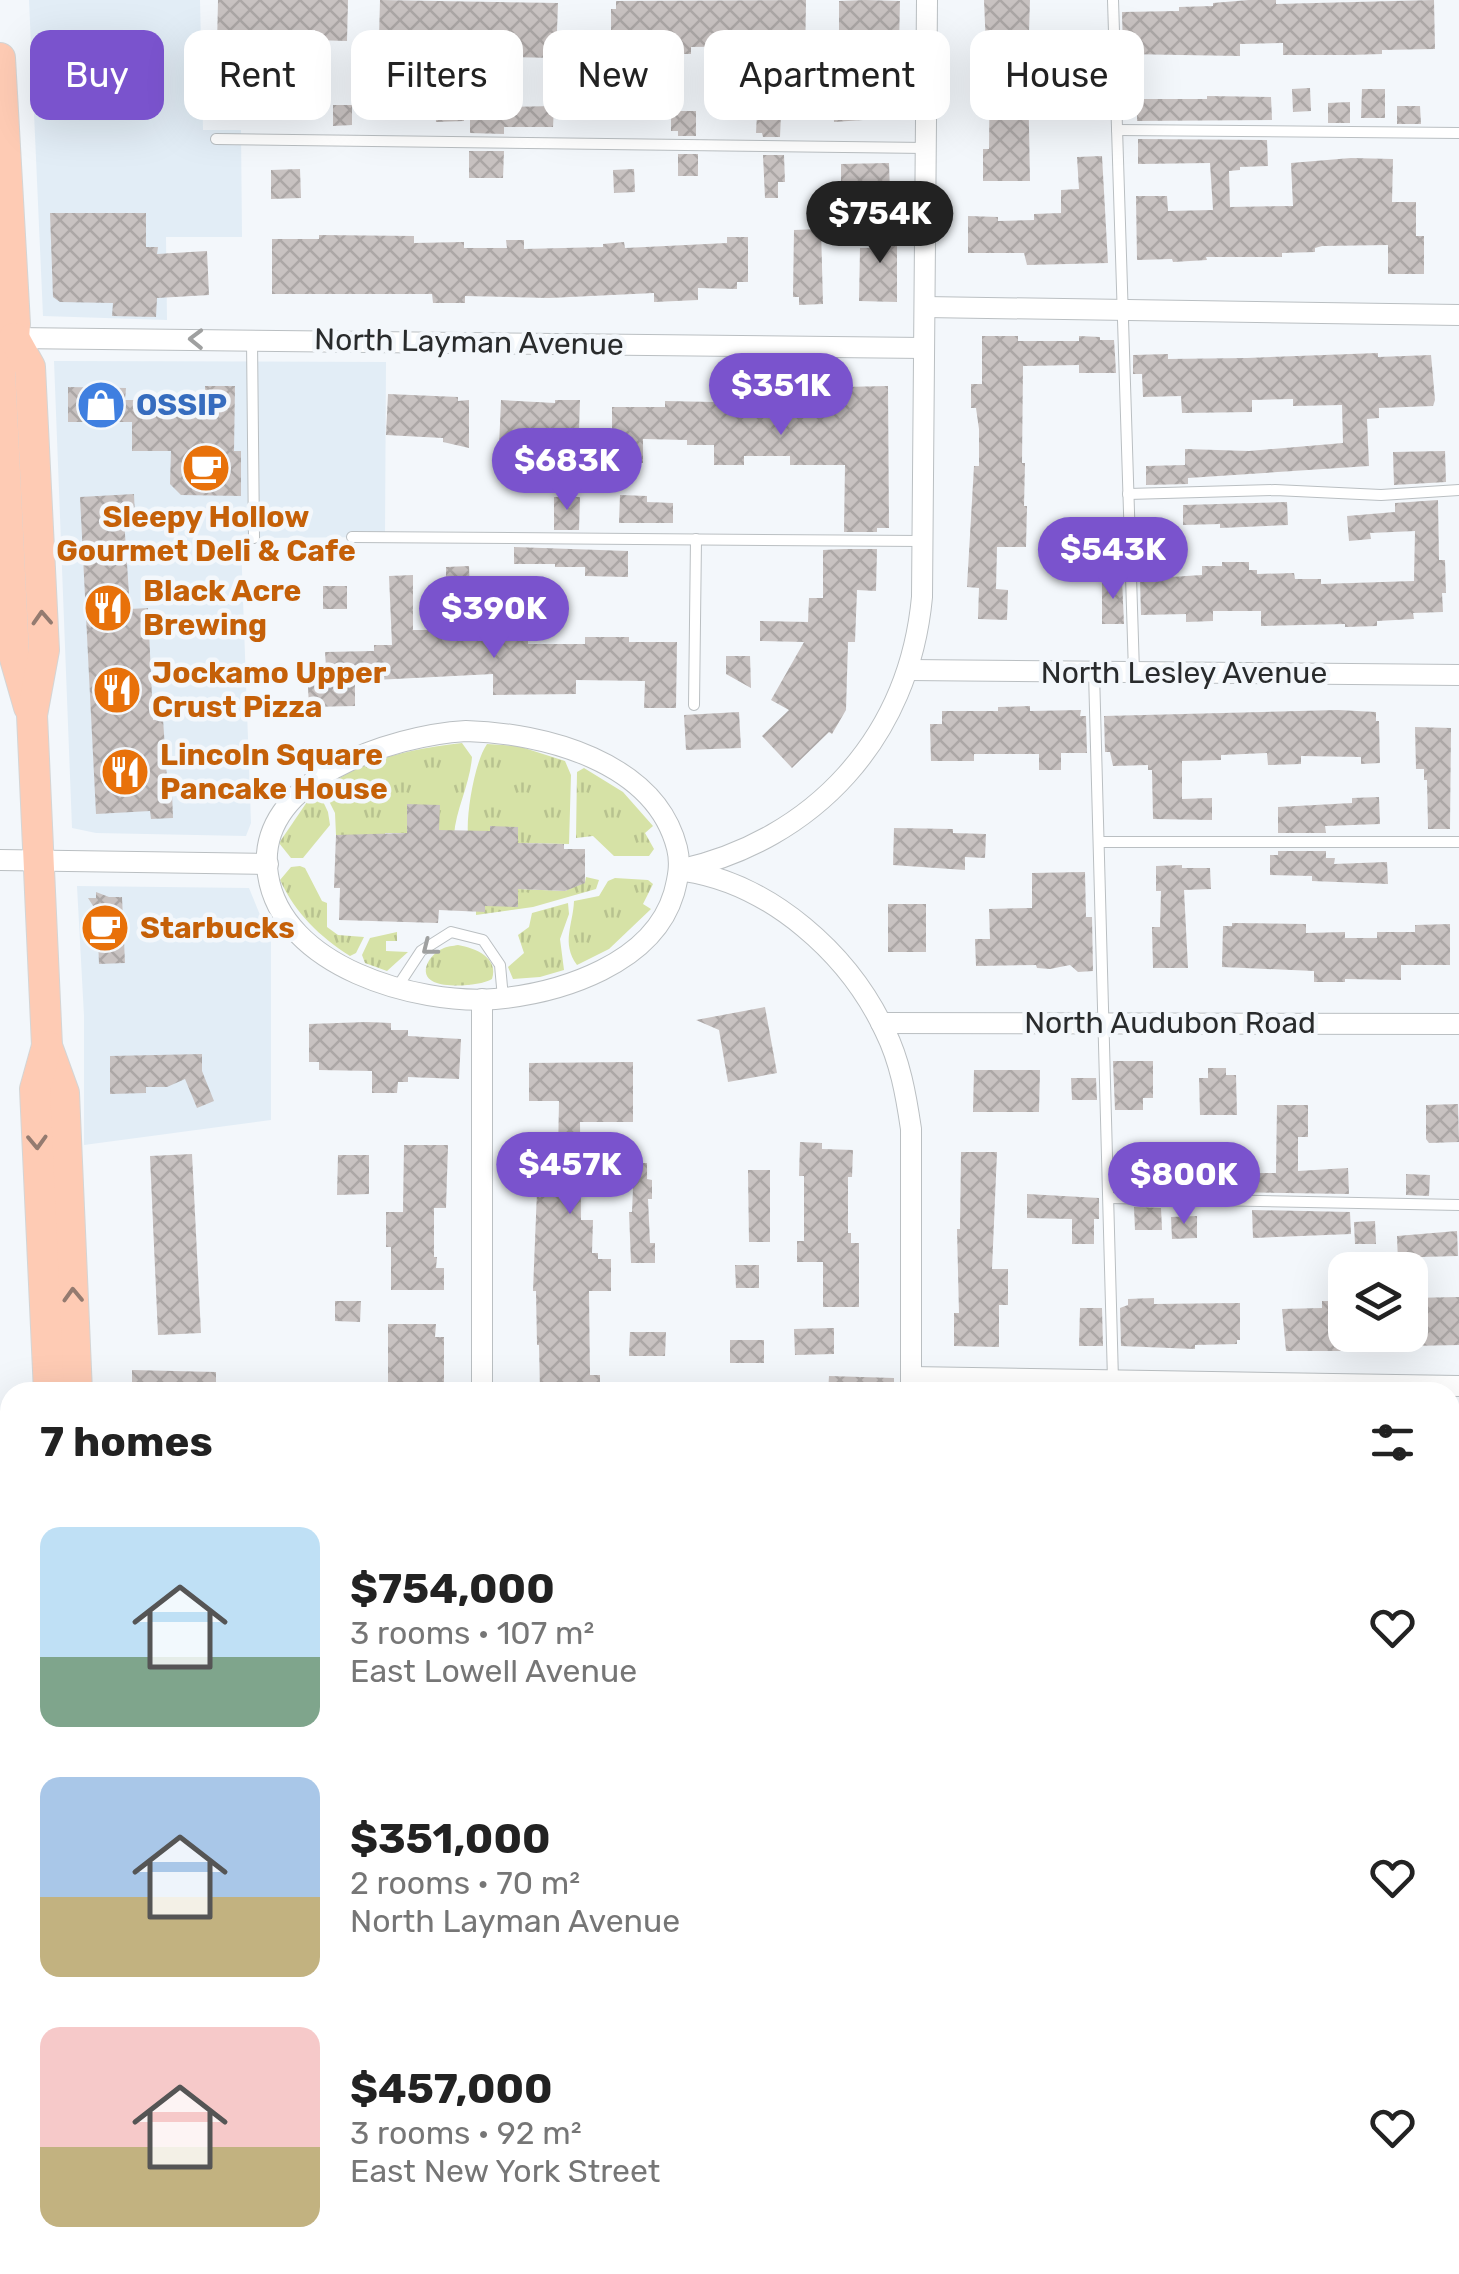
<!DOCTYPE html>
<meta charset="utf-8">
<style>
:root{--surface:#fff;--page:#f2f2f2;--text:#222;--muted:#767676;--accent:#7a53cd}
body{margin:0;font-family:Rubik,sans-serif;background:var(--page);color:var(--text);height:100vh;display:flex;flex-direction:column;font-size:38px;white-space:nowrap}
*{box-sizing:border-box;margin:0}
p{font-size:32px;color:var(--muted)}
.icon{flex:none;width:55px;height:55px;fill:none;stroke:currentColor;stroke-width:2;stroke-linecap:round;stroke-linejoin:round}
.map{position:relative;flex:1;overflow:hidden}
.drawer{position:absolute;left:0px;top:1382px;width:1460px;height:892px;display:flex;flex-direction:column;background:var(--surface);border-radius:30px 30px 0 0;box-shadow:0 10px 40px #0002}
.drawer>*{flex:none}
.banner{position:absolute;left:30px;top:30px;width:1400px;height:90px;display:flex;gap:20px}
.tools{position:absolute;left:1328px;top:1252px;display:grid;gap:20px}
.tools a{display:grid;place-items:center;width:100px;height:100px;border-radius:20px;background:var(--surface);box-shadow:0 10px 40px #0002;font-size:50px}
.price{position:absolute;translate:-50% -85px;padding:0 22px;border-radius:35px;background:var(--accent);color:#fff;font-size:32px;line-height:65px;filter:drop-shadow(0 2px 5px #0008)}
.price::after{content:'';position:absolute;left:50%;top:60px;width:30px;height:22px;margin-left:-15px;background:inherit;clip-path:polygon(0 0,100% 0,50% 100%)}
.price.active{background:#222;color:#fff}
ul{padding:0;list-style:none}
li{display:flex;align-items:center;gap:30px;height:250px;padding:0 40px}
li span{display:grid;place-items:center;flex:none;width:280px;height:200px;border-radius:20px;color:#555}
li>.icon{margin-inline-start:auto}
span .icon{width:120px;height:120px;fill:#fffc;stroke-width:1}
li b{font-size:42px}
h2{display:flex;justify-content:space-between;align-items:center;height:120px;padding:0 40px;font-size:42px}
.chip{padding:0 35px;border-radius:20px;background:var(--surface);box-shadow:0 10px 40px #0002;font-size:35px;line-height:90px}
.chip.active{background:var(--accent);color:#fff}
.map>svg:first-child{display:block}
.built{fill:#e2edf6}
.grass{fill:url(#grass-tufts)}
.building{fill:url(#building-cross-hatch)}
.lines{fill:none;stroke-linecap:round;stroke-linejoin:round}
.lane-casing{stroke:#babfc2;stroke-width:12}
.street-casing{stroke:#babfc2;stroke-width:22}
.primary-casing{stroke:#d4d5d5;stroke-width:32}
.lane{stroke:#fff;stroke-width:10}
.street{stroke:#fff;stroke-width:20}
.primary{stroke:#fecbb4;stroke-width:30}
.oneway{stroke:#9fa0a0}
.oneway2{stroke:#947b70}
.labels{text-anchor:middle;stroke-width:9;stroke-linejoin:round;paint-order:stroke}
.street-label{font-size:30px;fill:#292b2c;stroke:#f3f7fb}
.shop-label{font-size:30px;font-weight:bold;fill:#366cbe;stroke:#f3f7fb;text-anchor:start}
.food-label{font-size:30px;font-weight:bold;fill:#c56008;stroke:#f3f7fb;text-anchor:start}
</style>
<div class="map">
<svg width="1459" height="2274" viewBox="0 0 1459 2274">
<defs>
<pattern id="grass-tufts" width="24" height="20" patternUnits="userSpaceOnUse" patternTransform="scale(2.5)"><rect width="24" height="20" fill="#d6e2a6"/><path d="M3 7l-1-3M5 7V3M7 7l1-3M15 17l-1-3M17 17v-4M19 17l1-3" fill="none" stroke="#b8c28f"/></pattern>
<pattern id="building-cross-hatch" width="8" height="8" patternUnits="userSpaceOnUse" patternTransform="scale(2.5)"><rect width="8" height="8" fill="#c8c2c1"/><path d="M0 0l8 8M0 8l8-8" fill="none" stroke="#aca7a6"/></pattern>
</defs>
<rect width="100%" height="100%" fill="#f3f7fb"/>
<g class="built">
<path d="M29,0h171l3,130h38l1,107h-76l1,83 -124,-4z"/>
<path d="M54,361l332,1 -1,175 -138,1 -6,5 10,280 -5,13 -150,-3 -24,-5z"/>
<path d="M77,886l172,2 16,39 6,7v186l-187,25v-129z"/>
<path d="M0,1697l10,6v353h-10z"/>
</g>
<g class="grass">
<path d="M462,743l10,14c-2,27 -16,52 -18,78l-15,-1 -32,-29v28h-22v8l-49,-6 -1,-22 -12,-24c42,-31 88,-40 139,-46z"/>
<path d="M487,744l31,2 47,15 6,14 -2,69 -51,-1v-16l-28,8h-22c-2,-22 7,-74 19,-91z"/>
<path d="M584,768l39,24 30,34 -8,7 9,16 -5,7h-35l-21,-20 -17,2 1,-66z"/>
<path d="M319,793l9,19 2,13 -27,33h-12l-12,-15 28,-41z"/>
<path d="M300,866l5,2 17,33 5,2v24l11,8 26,2 -8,16 -6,3c-31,-20 -54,-42 -70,-76l11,-13z"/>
<path d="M586,877l13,3 -3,9 -63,18 -57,8v-4h9v-5h33v-17l47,2 20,-9z"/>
<path d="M615,878l33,2 5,4 -10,20 8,5 -42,40 -32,16c-16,-22 -4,-40 -3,-64l25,-5 9,-15z"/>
<path d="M568,903l1,11 -9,25 4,31 -24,7 -27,2 -5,-12 16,-14 -6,-18 11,-8 3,-14z"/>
<path d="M397,932v9h-11v10l22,1 -21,19 -22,-8 -3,-8 8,-17z"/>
<path d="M458,945c18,3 41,13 34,34 -12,7 -45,9 -58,3 -17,-8 -4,-28 8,-33 5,-3 11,-3 16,-4z"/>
</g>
<g class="building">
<path d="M218,0h130l-1,41 -33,-1 1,-10 -69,2v14h-29z"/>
<path d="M380,0l178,3 -2,55 -87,-2 -2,-11 -21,1v-14l-34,1v6l-33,-1z"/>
<path d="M806,0l-1,63h-6v17l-30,-1 1,-33 -79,1v7h-26v-3l-28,1v-6h-26v-37h5v-8z"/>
<path d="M865,0l35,1 -1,46 -31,-1v-7l-29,1v-39z"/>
<path d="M984,0h46l-1,33h-7l-1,40h7l2,108h-47v-32h6l1,-102h-4z"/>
<path d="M1249,0h27v4l158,-4 1,49 -53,1v4l-32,1h-67v-12l-43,1v12l-117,-2 -1,-42 57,-1v-4l34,-1v-3z"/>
<rect x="1063" y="34" width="19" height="22"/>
<path d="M1105,58l1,29 -26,1 -1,-29z"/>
<path d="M230,85v26h-25v-25z"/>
<path d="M869,85h23v33l-58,4 -1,-26 36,-1z"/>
<path d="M1310,88l1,23 -18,1 -1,-23z"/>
<path d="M725,89h57l-2,48h-17l-1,-4h-6l1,-19h-32z"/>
<path d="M1362,89h23v29h-24z"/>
<path d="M1207,96l64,1 1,23 -135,1v-22h70z"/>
<path d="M463,98l1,23 -28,1 -1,-22z"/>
<path d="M1350,102v21h-22v-20z"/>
<path d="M333,105h19v20l-19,1z"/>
<path d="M554,106l-1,21h-49v7l-34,-1v-25z"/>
<path d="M1397,106h23l1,18h-24z"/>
<path d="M671,111h25v25h-18v-5h-7z"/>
<path d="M1138,139l129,1 1,26 -28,1v3l-11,1 1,36 63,-1 -2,-43 60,-5 42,1 -1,43h24v34h8v38h-36v-29l-66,1 -7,2v4l-33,1v4h-76l1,3 -34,2 -1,-3 -35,1 -1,-64h31l1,15 45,-1 -3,-47 -72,1z"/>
<path d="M469,151h35l-1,27h-34z"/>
<rect x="678" y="154" width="20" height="22"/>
<path d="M763,155h21l1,27h-7v16h-13z"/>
<path d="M1102,156l6,107 -81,2 -3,-12h-56v-37l30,1v4l36,-1v-6l27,-1v-23l18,-1 -2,-32z"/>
<path d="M889,163l1,31h-43v-7h-6v-23z"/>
<path d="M300,169l1,29 -30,1v-29z"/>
<path d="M634,169l1,23 -21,1 -1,-23z"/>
<path d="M50,213h96v34h12l-1,7 50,-3 2,44 -52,3 -1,19 -44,-1 1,-13 -53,-1 -7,-5z"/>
<path d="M897,220v82l-38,-1 1,-53h16v-27z"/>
<path d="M821,229l2,75 -24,1v-8h-6l1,-67z"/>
<path d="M319,235l95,1v7l50,-1v6h43l-1,-8h18v9l79,-2v-3l21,-2 1,6 102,-5v-6h21v45h-11v7l-39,-1v12l-44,2v-9l-105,5 -84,-2v7h-32l-1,-9h-160v-55h47z"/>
<path d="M982,336h36v5h61v-5l21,1v3h14l1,15 1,18h-37v-8l-56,1 -1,97h3l-1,43h3l-1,41h-29l-1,42 12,1 -1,30 -29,-1 1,-31 -12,-1 7,-121h5v-37l-3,-21h-5v-24h11z"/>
<path d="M1378,353v4l53,-2 4,45 -2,6 -54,2v10l-12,1 2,47 -181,12v6l-42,1v-19l39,-1v-16l64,2 94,-8 -1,-38 -49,1v-7l-41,1v12l-70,1 -1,-17 -38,1 -1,-23h-9v-19l35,-1v5l79,-1z"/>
<path d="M205,386h30l-1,65h7v45l-60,-1 -11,-11 1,-33h-39v-29h-64v-35l58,1 -1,12h80z"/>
<path d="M888,386l1,142h-12v4h-33l1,-67h-55v-9h-46v9h-30v-20h-27v-5l-44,-1v24l-31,-1v-55h53v-6l49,1v-8l129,1v-8z"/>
<path d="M388,394l70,3v4l11,-1v48l-26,-6v-4l-57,-3z"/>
<path d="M501,400l54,3v-3h25l-2,61 -23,-1 -3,-12 -53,-1z"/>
<path d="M1445,451l1,31 -52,3 -1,-33z"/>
<path d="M134,494l1,24 -11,1 6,90 18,-1 5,112 10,-1 5,74 4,-1 1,26 -22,1 -1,-8 -54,3 -16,-317z"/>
<path d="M620,495l27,1v6l26,1v20h-54z"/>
<path d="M554,497h26l-1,33h-25z"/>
<path d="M1438,500l1,60h6l1,33h-4l1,19 -30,1 1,6 -37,2v5l-32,1v-3l-84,2v-15h-48v10l-27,1v-8l-45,1 -1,-36 62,-4v-9h20v-4h27v8h8v4l37,-1 1,6h26v5l93,-3 1,-50 -45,2 1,6 -22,2 -2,-25 48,-4v-9z"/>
<path d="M1287,502l1,23 -68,3v-4l-37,1v-20z"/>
<path d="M514,547l114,4v26l-43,-1v-9h-30v-3h-41z"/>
<path d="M844,549h33l-1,42 -19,-1 -2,52h-7l-2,68 -14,24 -3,-2 -37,36 -30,-32 27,-26 -18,-10 33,-58 -44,-1v-20l48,1 1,-24h14v-48z"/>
<path d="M469,566l1,28 -24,1v-28z"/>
<path d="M413,575v55h30l1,8 84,-4v10h57v-7h44v5h48l-1,66h-32l1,-27 -69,-1v14l-83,1v-21l-138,7v25l-46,1 -2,-40h19l-1,-15 49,-1v-6h18l-3,-69z"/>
<path d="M1122,579l2,45h-22v-44z"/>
<rect x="323" y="586" width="24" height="23"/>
<path d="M726,656h24l1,32 -25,-14z"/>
<path d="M1030,706v5l51,-1 -1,6h6l1,37h-26v17h-22v-16h-65v7h-43l-1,-37h12v-13h56v-4z"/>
<path d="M1338,710l38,2v9h3l1,42 -19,1v-7l-60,-1v8l-33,1 -1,-12 -46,2v5l-39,1v38l30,-1v22l-59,-1 -1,-49h-4v-5l-35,1 -3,-14h-5l-1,-36z"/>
<path d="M739,712l2,36 -55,2 -2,-35z"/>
<path d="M1415,727l36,1 -1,101h-22l-1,-49h-3v-11h-8z"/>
<path d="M1379,797l1,27 -55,2 1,7h-48v-26l74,-4v-5z"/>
<path d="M407,804l33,1 -1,25 51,1v-5l28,1v16l46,1v5h21v34l-20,8 -47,-2v18l-33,-1v6l-46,-2 -1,13 -99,-3 1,-32h-6l2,-53 71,-2z"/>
<path d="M894,828l59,1v4l33,1 -1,24 -20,-1v13l-72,-5z"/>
<path d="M1278,851h48v7h9l-1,6 53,-2 1,22 -76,-3v-5l-42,-1v-20h8z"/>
<path d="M1182,865v3h28l1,21 -27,1 4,78h-35l-1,-41h8l1,-36h-5v-25z"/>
<path d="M1085,872l1,45h6l1,54 -15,1 -8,-7 -20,4 -13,-1 -1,-3 -60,1 -1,-27h15l-1,-30 43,-1v-35z"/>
<path d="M96,892l13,5h13l3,66 -26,1 -2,-52 -9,-14h8z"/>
<rect x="888" y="904" width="38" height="48"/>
<path d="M1232,923l74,1v9l39,-1v6h32v-6h38v-7l35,-1v41h-49v15l-56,-1v3h-31v-11l-92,-4 1,-41h9z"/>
<path d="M765,1007l12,66 -49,9 -9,-52 -23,-10z"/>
<path d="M367,1022l24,1v7h17v6l53,3 -2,40 -51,-2v5h-10l-1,11h-25v-22l-53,-1v-8h-10v-38z"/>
<path d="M202,1054v17l12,30 -17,7 -12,-29 -18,8h-21v6l-36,1v-38z"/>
<path d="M1113,1061h40v37h-10v12h-28z"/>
<path d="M633,1062v60h-53l1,98h12l-1,33h6v6h13v32h-22l1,84h10v17h-60l-1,-47h-2l-1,-54h-3l4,-100h-11v-37h32l1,-53h-30v-38z"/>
<path d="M1208,1068h18v7h10l1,40h-37l-1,-37h9z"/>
<path d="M974,1070h66l-1,42h-66z"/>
<path d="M1071,1078h25l1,22h-25z"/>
<path d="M1458,1104l1,38 -30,1 -3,-4v-34z"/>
<path d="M1277,1105h31v32h-10v34l50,-3 1,26 -122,-2v-19h49z"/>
<path d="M800,1142l22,1v6l31,1 -1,27h-4v56h3v10h8v64h-36v-45h-26v-21h7v-65h-5z"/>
<path d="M404,1145h44l-2,63h-12v49h3l-1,11h8v22h-53v-43h-5v-35h17z"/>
<path d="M961,1152h36l-5,117h16v36h-9v42l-45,-1v-33h5l-2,-84h3z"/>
<path d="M192,1154l9,179 -43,2 -8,-179z"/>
<path d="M338,1155h31v39l-32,1z"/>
<path d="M634,1163h13v16l5,1v19h-4l2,44h5v20h-24l-2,-51h3z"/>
<path d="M748,1170h22v72h-21z"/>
<path d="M1133,1170h27l1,20h-28z"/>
<path d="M1406,1174l24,1 -1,21 -23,-1z"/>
<path d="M1027,1194l72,4v21h-5v25h-22v-25l-45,-1z"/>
<path d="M1134,1207l27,1 1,22h-27z"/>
<path d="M1252,1210l98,2 1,22 -98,4z"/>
<path d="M1197,1216v22l-25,1 -1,-22z"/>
<path d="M1375,1221l1,23h-21l-1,-22z"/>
<path d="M1457,1231l1,25 -37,1v4l-23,1 -1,-26z"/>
<path d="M735,1265h24v23h-23z"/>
<path d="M1459,1297v48l-49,1v-48z"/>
<path d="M1154,1298v6l86,-1v37h-3v4l-42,1v4l-74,-3 -1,-38 8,-3v-6z"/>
<path d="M335,1301h26l-1,21 -25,-1z"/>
<path d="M1322,1301h23v34h6v16h-65l-4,-42 40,-1z"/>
<path d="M1080,1308h22l1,38h-24z"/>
<path d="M388,1324h48l-1,13h9v55h-56z"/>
<path d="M834,1328v26l-39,1 -1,-26z"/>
<path d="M630,1332h36l-1,24h-36z"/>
<rect x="730" y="1340" width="34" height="23"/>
<path d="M132,1370l84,2v20h-84z"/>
<path d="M829,1376l65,2v14h-66z"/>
</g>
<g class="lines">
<g class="lane-casing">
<g id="lane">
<path d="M1113,0l21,672"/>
<path d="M1117,130l342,3"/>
<path d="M216,139l710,9"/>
<path d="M252,340l2,198"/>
<path d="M1128,494l147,-4 106,5 78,-5"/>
<path d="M352,537l570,4"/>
<path d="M1094,672l19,708"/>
<path d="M694,705l2,-166"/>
<path d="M1099,842h360"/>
<path d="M396,989l25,-38 30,-19 32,8 17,25 3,33"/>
<path d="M1109,1198l350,7"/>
<path d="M1450,1559h9"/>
<path d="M1069,2274v-9"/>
</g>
</g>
<g class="street-casing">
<g id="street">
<path d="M925,307l534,8"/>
<path d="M14,338l910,10"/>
<path d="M909,670l550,5"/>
<path d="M466,731c77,2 189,30 211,117 4,16 1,30 -3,45 -21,71 -113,100 -179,106 -78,6 -213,-32 -227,-124 -16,-96 126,-140 198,-144z"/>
<path d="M0,860l268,4"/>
<path d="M679,870c136,-30 230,-133 243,-273l5,-597"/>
<path d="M685,871c86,13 164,83 200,160 15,30 21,64 26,98v263"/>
<path d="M482,999v393"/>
<path d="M881,1023l578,1"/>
<path d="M911,1377l548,9"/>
<path d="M0,1681l10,6"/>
<path d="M1450,1726h9"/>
<path d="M1450,2211h9"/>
<path d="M520,2265v9"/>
<path d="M896,2274v-9"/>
</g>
</g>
<g class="primary-casing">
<g id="primary">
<path d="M0,58l15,266 -1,14 -14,32 14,285 15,52"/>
<path d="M14,338l16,29 14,283 -12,65 15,331 17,47 13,299"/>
<path d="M47,1046l-12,43 14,303"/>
<path d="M105,2265v9"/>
</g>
</g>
<use href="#lane" class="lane"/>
<use href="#street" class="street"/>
<use href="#primary" class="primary"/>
</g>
<defs><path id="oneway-chevron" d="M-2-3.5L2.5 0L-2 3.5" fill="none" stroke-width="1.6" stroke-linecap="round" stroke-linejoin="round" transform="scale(2.5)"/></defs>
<g class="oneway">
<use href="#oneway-chevron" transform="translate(196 339) rotate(-179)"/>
<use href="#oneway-chevron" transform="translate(429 948) rotate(142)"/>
</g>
<g class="oneway2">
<use href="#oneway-chevron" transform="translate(42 618) rotate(-93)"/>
<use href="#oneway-chevron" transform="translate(37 1142) rotate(88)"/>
<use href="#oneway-chevron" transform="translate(73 1295) rotate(-92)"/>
</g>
<defs>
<g id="shop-disc" transform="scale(2.5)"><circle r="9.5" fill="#3f7fe0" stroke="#f3f7fb"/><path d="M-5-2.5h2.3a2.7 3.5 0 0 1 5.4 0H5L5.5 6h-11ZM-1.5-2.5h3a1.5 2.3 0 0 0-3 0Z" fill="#fff"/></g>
<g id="cafe-disc" transform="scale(2.5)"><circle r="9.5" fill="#e8710a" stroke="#f3f7fb"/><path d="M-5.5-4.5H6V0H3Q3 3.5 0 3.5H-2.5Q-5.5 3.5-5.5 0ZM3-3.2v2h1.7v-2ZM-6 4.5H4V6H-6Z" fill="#fff"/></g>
<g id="restaurant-disc" transform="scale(2.5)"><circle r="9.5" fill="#e8710a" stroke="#f3f7fb"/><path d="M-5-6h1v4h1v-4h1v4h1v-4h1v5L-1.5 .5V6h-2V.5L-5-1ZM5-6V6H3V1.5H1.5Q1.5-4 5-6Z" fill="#fff"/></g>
</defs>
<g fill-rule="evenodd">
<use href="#shop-disc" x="101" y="405"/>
<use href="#cafe-disc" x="206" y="468"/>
<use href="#restaurant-disc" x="108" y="608"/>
<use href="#restaurant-disc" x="117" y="690"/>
<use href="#restaurant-disc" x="125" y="772"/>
<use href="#cafe-disc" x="105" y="928"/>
</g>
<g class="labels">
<g class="street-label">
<text transform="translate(469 342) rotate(1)" y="10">North Layman Avenue</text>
<text x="1184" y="683">North Lesley Avenue</text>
<text x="1170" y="1033">North Audubon Road</text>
</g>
<g class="shop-label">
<text x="136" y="415">OSSIP</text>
</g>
<g class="food-label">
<text x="206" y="527" text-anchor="middle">Sleepy Hollow<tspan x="206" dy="34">Gourmet Deli &amp; Cafe</tspan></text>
<text x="143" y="601">Black Acre<tspan x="143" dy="34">Brewing</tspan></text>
<text x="152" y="683">Jockamo Upper<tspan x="152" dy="34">Crust Pizza</tspan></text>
<text x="160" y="765">Lincoln Square<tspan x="160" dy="34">Pancake House</tspan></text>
<text x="140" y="938">Starbucks</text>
</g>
</g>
</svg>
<div class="tools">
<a><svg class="icon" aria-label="layers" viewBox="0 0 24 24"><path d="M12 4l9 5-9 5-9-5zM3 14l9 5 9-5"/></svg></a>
</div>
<b class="price active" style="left:880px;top:266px">$754K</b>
<b class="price" style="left:781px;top:438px">$351K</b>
<b class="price" style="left:567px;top:513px">$683K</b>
<b class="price" style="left:1113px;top:602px">$543K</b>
<b class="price" style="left:494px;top:661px">$390K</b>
<b class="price" style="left:570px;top:1217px">$457K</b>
<b class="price" style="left:1184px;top:1227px">$800K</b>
<div class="banner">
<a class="chip active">Buy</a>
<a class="chip">Rent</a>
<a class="chip">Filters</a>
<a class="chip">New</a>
<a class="chip">Apartment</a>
<a class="chip">House</a>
</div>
<section class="drawer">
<h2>7 homes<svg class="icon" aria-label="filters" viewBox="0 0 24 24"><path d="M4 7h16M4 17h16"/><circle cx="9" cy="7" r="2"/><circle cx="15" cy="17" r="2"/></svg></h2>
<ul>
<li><span style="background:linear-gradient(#bfe0f5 65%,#7fa58c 0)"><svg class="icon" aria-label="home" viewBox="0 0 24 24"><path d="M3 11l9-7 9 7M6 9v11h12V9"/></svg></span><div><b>$754,000</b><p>3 rooms · 107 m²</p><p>East Lowell Avenue</p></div><svg class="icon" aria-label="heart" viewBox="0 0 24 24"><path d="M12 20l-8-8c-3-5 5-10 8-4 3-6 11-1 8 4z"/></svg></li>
<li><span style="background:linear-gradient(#a9c7e8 60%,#c2b280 0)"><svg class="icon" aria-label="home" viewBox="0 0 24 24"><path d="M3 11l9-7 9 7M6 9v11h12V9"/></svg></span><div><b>$351,000</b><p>2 rooms · 70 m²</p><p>North Layman Avenue</p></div><svg class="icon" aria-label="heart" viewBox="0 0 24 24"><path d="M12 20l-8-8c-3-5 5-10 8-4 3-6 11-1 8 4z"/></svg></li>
<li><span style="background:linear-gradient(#f6c9c9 60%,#c2b280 0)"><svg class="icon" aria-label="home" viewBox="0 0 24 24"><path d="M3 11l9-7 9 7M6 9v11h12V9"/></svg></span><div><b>$457,000</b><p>3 rooms · 92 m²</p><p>East New York Street</p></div><svg class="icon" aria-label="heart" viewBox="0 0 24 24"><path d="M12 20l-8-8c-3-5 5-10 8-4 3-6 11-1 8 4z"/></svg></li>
</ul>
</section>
</div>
